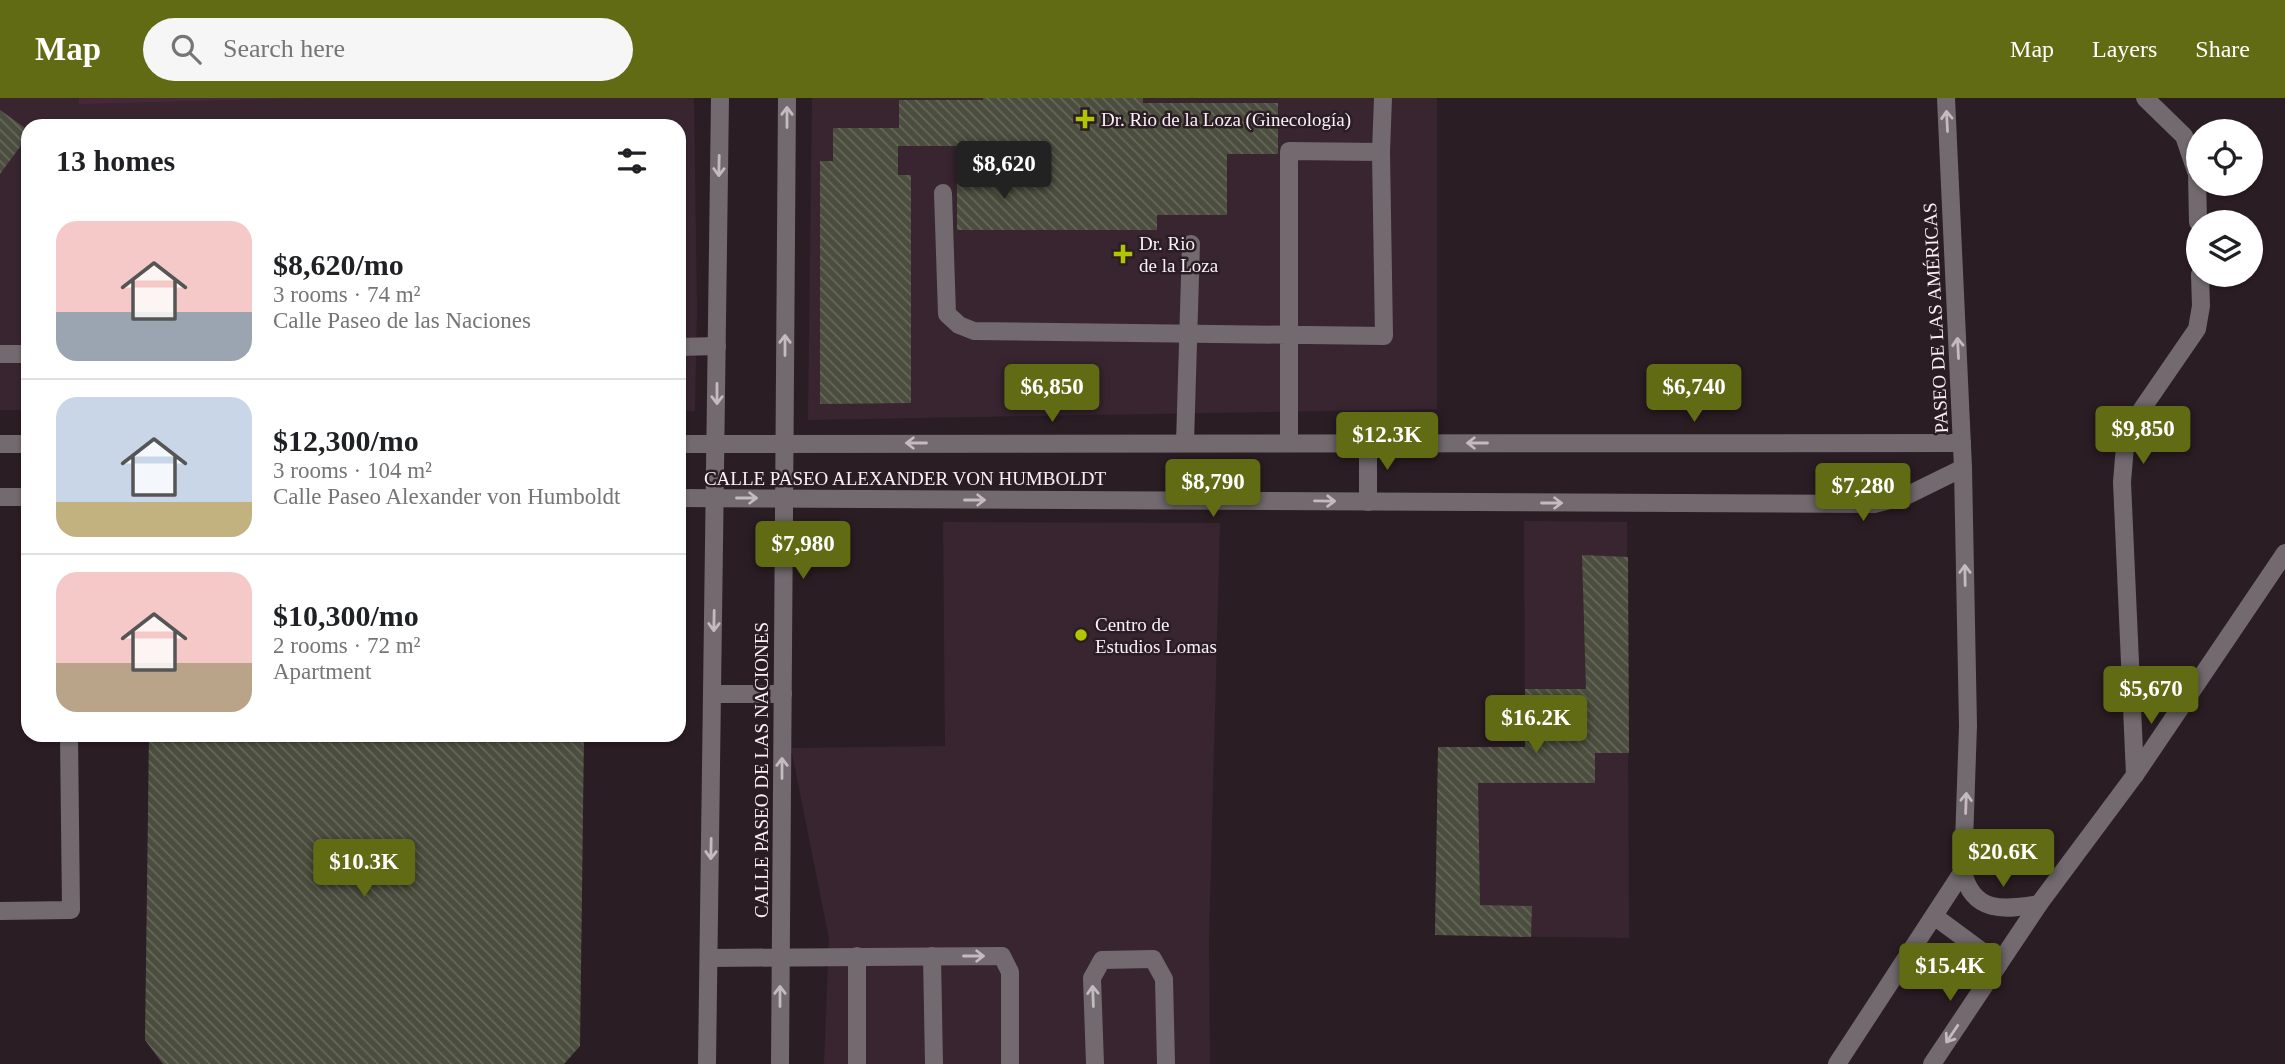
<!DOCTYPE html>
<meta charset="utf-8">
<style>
:root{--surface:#fff;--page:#f6f6f6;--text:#202124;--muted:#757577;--line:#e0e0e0;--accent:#616b14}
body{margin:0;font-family:"Times New Roman",serif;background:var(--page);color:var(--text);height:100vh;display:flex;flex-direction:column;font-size:26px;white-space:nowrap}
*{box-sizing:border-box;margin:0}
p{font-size:23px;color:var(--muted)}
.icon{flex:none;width:38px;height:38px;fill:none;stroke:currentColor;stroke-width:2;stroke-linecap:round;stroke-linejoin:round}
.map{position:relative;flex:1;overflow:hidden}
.drawer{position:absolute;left:21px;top:21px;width:665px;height:623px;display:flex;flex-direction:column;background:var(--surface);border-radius:21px;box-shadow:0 2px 5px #0004}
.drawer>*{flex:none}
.controls{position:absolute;left:2186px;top:21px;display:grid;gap:14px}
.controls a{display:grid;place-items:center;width:77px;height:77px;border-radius:50%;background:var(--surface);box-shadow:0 2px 5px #0004;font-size:35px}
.price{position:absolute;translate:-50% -60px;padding:0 16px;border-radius:7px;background:var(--accent);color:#fff;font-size:23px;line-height:46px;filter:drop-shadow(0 2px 4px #0008)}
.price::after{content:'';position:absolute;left:50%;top:42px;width:21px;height:16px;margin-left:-10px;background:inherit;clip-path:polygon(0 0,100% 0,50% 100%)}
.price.selected{background:#222;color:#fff}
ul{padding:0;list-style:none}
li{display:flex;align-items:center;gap:21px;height:175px;padding:0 35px}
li+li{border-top:2px solid var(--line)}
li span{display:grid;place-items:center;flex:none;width:196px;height:140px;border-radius:21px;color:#555}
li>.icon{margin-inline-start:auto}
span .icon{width:84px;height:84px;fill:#fffc;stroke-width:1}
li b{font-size:30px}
h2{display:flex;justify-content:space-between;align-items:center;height:84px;padding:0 35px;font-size:30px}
header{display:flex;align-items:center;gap:42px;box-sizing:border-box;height:98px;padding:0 35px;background:var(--accent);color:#fff}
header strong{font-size:33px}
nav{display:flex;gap:38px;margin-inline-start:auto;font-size:24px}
.search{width:490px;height:63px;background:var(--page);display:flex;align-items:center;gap:18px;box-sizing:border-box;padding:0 24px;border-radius:38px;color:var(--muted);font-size:26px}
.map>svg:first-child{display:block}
.built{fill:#382530}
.grass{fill:#49273b}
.building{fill:url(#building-back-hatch)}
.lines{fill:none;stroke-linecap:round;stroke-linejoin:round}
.minor{stroke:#726a6e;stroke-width:18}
.oneway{stroke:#c4babf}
.poi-dot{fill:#b1c500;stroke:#2b1d24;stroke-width:2.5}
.labels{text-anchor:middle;stroke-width:5;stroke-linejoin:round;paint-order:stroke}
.poi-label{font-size:19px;fill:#faf0f5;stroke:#2b1d24;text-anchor:start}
.street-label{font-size:19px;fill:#faf0f5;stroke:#2b1d24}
</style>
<header>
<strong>Map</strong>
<div class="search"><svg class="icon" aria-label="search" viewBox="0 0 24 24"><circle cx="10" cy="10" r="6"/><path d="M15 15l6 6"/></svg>Search here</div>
<nav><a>Map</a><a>Layers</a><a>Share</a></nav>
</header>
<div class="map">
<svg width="2285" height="966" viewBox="0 0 2285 966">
<defs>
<pattern id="building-back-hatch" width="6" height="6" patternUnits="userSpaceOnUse" patternTransform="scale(1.75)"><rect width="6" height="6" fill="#4b4e3e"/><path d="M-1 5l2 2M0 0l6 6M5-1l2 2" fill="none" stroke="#66685a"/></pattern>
</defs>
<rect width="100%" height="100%" fill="#2b1d24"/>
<g class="built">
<path d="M0,0h694l3,210 -2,103h-16v-285h-651v284h-28z"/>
<path d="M812,0h625v311l-629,11z"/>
<path d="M1524,423l103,1 2,416 -194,-3 3,-188h87z"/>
<path d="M943,424l277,1 -11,416 1,125h-386l5,-125 -38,-191 154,-2z"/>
</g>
<path class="grass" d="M79,0h227l-227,6z"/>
<g class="building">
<path d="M983,0h160v5h135v51h-51v61h-70v15h-200v-84h-59v29h13v228l-91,1v-243h13v-33h66v-28h84z"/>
<path d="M0,12l28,20v6l-28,38z"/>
<path d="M1582,457l46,2 1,196h-34v30h-117l2,122 52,1 -1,31 -96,-2 3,-188h87v-58h61z"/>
<path d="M149,637h435l-4,311 -16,18h-401l-18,-24z"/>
</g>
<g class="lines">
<g class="minor">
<path d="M1946,0l17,370 5,258 -5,145c9,43 42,39 76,33"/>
<path d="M2145,0l39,38 13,38 1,48"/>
<path d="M1381,54l2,-54"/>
<path d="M943,95l4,121 12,11 15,6 410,5 -3,-184 -92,-1v292"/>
<path d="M679,249l38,-1"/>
<path d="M0,256h28"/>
<path d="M1185,345l6,-199"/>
<path d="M1368,345v59"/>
<path d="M0,346h28"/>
<path d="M679,346l1283,-1"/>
<path d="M0,399h28"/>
<path d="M679,400l1195,6 32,-8 57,-28"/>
<path d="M713,596h70"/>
<path d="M2135,677l-13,-293 3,-36 17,-37 55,-80 4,-23 -1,-31"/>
<path d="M0,813l71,-1 -2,-175"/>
<path d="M1934,818l65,48"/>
<path d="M857,858v108"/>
<path d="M932,858l2,108"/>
<path d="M709,860l293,-2 8,16v92"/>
<path d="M707,966l13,-966"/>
<path d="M780,966l7,-966"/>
<path d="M1095,966l-3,-86 10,-18 51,-1 11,20 2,85"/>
<path d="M1837,966l126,-193"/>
<path d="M1932,966l107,-160 96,-129 150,-222"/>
</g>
</g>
<defs><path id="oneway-shaft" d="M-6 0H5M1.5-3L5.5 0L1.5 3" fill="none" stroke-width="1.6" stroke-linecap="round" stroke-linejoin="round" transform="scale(1.75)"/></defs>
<g class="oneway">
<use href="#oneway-shaft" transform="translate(787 19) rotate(-90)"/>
<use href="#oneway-shaft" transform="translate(1947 23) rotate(-93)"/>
<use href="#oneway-shaft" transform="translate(719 68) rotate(91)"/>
<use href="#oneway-shaft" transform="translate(785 247) rotate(-90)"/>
<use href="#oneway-shaft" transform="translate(1958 250) rotate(-93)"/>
<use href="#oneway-shaft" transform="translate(717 296) rotate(90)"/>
<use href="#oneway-shaft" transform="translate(916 345) rotate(180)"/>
<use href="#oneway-shaft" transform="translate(1477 345) rotate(180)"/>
<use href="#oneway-shaft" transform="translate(747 400)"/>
<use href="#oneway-shaft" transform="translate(975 402)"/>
<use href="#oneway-shaft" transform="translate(1325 403) rotate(1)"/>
<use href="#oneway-shaft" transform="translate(1552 405)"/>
<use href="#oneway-shaft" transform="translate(1965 477) rotate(-91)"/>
<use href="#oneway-shaft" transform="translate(714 523) rotate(91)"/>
<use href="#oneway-shaft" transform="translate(782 670) rotate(-90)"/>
<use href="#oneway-shaft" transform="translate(1966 705) rotate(-88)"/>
<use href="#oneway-shaft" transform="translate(711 751) rotate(91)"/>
<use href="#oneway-shaft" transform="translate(974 858)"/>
<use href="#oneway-shaft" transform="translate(780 898) rotate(-90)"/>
<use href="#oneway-shaft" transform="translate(1093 898) rotate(-92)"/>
<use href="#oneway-shaft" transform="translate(1952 936) rotate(124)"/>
</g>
<g class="poi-dot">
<path d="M1081.5 10.5h7v7h7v7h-7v7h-7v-7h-7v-7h7z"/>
<path d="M1119.5 145.5h7v7h7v7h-7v7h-7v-7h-7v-7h7z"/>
<circle cx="1081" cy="537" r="7"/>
</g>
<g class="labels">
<g class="poi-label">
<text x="1101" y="28">Dr. Rio de la Loza (Ginecología)</text>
<text x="1139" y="152">Dr. Rio<tspan x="1139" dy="22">de la Loza</tspan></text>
<text x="1095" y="533">Centro de<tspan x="1095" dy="22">Estudios Lomas</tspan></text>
</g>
<g class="street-label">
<text transform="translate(1935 220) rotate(-93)" y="7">PASEO DE LAS AMÉRICAS</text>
<text x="905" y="387">CALLE PASEO ALEXANDER VON HUMBOLDT</text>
<text transform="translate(761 672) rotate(-90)" y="7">CALLE PASEO DE LAS NACIONES</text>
</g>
</g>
</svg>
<div class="controls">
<a><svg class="icon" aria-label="locate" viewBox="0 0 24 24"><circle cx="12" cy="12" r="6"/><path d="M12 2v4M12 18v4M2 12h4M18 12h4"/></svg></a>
<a><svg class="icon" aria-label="layers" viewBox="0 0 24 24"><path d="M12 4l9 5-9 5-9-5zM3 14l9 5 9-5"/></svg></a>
</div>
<b class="price selected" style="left:1004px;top:103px">$8,620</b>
<b class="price" style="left:1052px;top:326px">$6,850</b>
<b class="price" style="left:1694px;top:326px">$6,740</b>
<b class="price" style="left:2143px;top:368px">$9,850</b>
<b class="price" style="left:1387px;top:374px">$12.3K</b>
<b class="price" style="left:1213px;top:421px">$8,790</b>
<b class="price" style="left:1863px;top:425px">$7,280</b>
<b class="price" style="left:803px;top:483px">$7,980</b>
<b class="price" style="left:2151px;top:628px">$5,670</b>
<b class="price" style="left:1536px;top:657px">$16.2K</b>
<b class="price" style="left:2003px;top:791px">$20.6K</b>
<b class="price" style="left:364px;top:801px">$10.3K</b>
<b class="price" style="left:1950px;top:905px">$15.4K</b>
<section class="drawer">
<h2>13 homes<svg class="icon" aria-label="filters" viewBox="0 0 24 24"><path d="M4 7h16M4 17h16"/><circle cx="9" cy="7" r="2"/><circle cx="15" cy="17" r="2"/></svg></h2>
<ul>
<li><span style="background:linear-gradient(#f6c9c9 65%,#9aa5b1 0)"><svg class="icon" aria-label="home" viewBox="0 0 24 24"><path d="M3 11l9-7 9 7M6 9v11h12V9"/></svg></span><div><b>$8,620/mo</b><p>3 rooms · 74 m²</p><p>Calle Paseo de las Naciones</p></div></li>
<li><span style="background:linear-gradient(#c9d6e8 75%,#c2b280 0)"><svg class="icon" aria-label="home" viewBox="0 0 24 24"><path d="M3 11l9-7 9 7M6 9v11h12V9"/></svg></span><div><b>$12,300/mo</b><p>3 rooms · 104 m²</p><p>Calle Paseo Alexander von Humboldt</p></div></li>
<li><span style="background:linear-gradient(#f6c9c9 65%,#b9a48a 0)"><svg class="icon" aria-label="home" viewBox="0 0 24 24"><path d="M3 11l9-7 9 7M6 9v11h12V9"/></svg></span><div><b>$10,300/mo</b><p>2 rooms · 72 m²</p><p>Apartment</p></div></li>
</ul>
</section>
</div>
